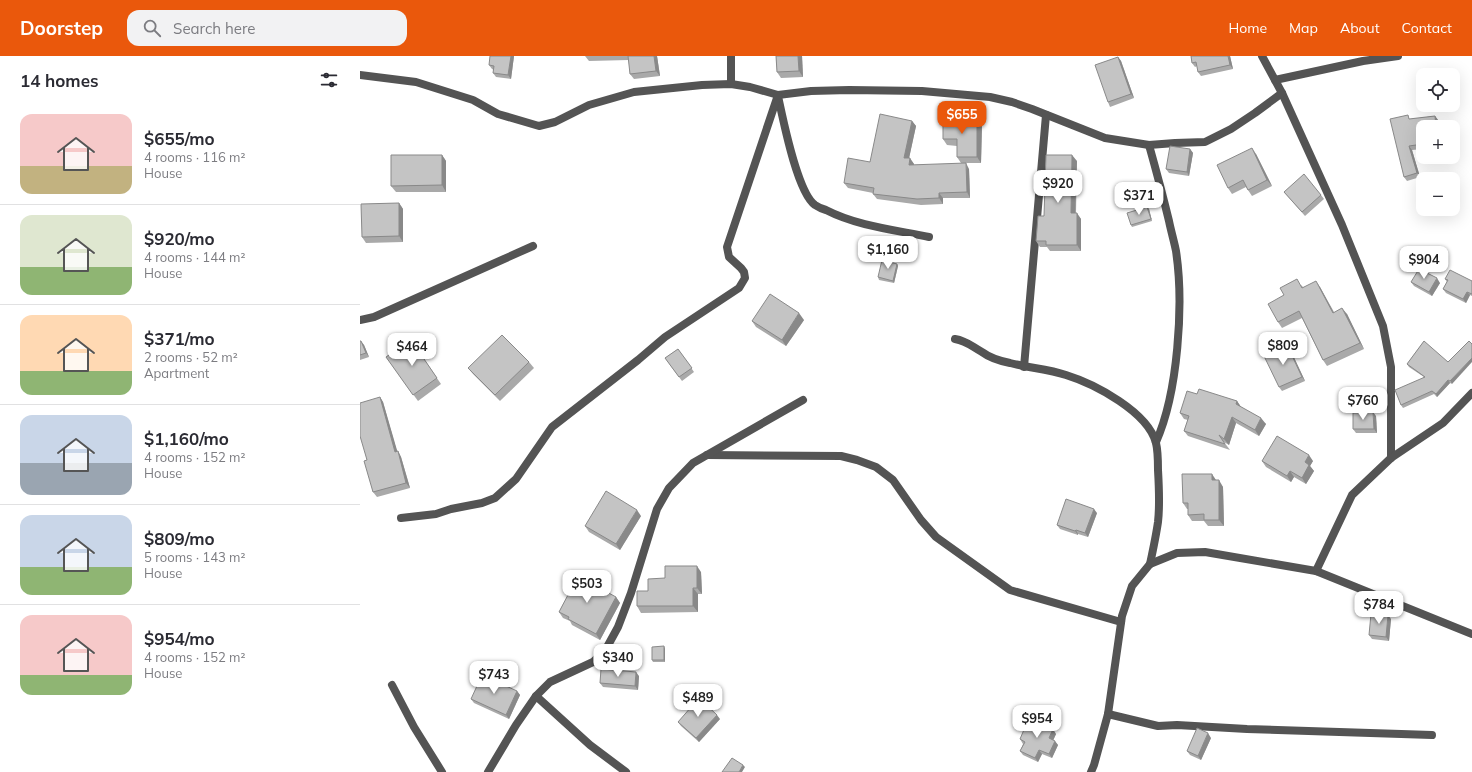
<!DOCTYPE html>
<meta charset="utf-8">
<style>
:root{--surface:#fff;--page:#f2f2f3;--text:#2b2b33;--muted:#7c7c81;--line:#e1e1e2;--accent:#ea580c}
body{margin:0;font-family:Mulish,sans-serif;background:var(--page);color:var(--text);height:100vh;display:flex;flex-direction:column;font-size:15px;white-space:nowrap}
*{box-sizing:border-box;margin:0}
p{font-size:13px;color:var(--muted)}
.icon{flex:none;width:22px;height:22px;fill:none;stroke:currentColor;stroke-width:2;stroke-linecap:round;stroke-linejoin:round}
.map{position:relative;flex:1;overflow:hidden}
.details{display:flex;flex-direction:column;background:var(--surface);width:360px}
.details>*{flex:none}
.fabs{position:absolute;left:1056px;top:12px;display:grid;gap:8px}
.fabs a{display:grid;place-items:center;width:44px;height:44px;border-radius:8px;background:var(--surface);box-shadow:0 4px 16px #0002;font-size:20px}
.price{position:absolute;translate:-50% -34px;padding:0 9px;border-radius:8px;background:#fff;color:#222;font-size:13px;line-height:26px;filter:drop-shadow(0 1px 2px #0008)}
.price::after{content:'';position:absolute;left:50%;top:24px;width:12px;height:9px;margin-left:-6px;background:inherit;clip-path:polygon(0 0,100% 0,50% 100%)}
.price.active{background:var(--accent);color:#fff}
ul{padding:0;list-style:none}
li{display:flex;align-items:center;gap:12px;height:100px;padding:0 20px}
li+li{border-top:1px solid var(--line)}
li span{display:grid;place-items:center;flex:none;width:112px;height:80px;border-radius:12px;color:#555}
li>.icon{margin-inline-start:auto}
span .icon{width:48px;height:48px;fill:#fffc;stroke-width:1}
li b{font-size:17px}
h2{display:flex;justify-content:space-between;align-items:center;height:48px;padding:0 20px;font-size:17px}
header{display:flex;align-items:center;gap:24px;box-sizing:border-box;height:56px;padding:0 20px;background:var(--accent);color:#fff}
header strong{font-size:19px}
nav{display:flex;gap:22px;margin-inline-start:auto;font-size:14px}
.search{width:280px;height:36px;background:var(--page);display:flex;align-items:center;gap:10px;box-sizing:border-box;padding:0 14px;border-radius:12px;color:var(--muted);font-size:15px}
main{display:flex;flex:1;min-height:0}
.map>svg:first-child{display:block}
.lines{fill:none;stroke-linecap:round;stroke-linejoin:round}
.street{stroke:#545454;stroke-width:8}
.wall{fill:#a9a9a9}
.shaded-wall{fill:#898989}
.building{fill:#c4c4c4;stroke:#898989}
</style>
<header>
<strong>Doorstep</strong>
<div class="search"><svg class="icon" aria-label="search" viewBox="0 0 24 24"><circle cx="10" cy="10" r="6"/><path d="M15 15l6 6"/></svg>Search here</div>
<nav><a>Home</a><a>Map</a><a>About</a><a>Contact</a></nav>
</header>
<main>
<section class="details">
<h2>14 homes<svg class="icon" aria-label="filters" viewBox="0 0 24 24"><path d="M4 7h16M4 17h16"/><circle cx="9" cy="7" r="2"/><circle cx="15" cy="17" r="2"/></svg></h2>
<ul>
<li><span style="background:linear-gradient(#f6c9c9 65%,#c2b280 0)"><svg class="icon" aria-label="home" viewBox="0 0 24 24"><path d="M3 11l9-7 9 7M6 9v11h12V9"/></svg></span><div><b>$655/mo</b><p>4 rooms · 116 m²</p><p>House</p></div></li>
<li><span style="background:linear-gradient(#dfe7d0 65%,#8fb573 0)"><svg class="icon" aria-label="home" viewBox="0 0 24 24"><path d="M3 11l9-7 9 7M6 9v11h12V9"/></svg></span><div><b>$920/mo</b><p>4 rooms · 144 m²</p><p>House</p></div></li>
<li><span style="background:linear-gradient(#ffd9b3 70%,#8fb573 0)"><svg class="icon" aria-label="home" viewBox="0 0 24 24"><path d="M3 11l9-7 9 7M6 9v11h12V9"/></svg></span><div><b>$371/mo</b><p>2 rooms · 52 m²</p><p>Apartment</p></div></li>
<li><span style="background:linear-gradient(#c9d6e8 60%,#9aa5b1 0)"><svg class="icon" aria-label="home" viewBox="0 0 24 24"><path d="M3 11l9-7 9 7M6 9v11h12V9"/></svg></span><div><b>$1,160/mo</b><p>4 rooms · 152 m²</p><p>House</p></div></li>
<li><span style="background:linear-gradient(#c9d6e8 65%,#8fb573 0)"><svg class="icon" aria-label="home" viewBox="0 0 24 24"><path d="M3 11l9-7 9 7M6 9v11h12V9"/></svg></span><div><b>$809/mo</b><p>5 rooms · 143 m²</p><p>House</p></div></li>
<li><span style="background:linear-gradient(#f6c9c9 75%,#8fb573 0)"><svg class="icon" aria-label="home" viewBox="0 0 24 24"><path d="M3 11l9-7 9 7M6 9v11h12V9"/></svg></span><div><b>$954/mo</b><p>4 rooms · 152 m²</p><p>House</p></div></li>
</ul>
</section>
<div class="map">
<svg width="1112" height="716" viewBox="0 0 1112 716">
<rect width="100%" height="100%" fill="#fff"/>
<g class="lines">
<g class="street">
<path d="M902,0l20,37 60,132 41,101 8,41v91"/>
<path d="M0,19l56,7 57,18 25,14 41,12 16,-4 34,-17 45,-13 68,-7 29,-1 19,3 28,8 33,-4 38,-1 73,1 68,6 22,5 20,7 73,29 44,7 26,-2 30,-1 26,-13 24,-16 27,-20"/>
<path d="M915,24l88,-19 35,-5"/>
<path d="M371,28v-28"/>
<path d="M418,40c5,23 19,96 37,109 3,2 7,4 11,5 31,16 69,20 103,27"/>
<path d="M789,89c7,25 14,51 20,76 2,10 5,20 7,30 8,53 2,142 -20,191"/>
<path d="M0,264l14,-3 159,-71"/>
<path d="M595,283c12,2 16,7 27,13 8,6 18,9 28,11 19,5 38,6 56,12 29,9 82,37 90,68 2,8 2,18 2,27 1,17 2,35 0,52 -2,14 -5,28 -8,42"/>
<path d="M664,311l22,-252"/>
<path d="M347,399l134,1 16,4 19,7 17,13 28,40 15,17 74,53 111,32"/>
<path d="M41,462l35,-4 15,-5 31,-6 13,-5 21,-19 36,-52 86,-67 27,-23 74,-49 6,-10 -1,-6 -3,-4 -12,-11 -2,-10 51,-152"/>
<path d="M956,515l36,-76 39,-37 52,-35 29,-30"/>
<path d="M32,629l22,42 28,45"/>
<path d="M176,640l54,49 36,27"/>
<path d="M748,658l50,12 19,-1 70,4 185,6"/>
<path d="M128,716l28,-47 20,-29 14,-14 43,-20 13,-13 12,-22 13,-34 26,-84 12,-21 24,-25 110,-63"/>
<path d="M731,716l3,-7 14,-51 14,-98 10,-30 18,-22 27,-11 28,-1 111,19 156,63"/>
</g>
</g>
<g class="wall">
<path d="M154,0l-3,23 -15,-2 -3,-4 1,-3 -2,-1 -3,-4z"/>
<path d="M225,0h72l3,20 -26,3 -4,-5 -1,-14 -40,1z"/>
<path d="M416,0h26l1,21 -22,1 -4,-6z"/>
<path d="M831,0h39l3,13 -32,7 -3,-4 -1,-6 -2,1 -3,-4z"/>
<path d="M758,1l3,4 13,37 -24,9 -2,-5z"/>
<path d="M1075,60l3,4 1,7h-16v22l-11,1 8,27 -13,4 -3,-4 7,-58z"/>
<path d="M617,62l5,6 -1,39h-20l-4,-6v-11l-10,-1 -4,-6z"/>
<path d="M552,65l4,5 -7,32 5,6v1l55,4 1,29h-27v6l-22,1 -44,-6 -4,-5v-1l-25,-5 -4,-5 26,-21z"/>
<path d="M830,93l3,4 -4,23 -20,-3 -3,-4z"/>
<path d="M896,98l16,32 -20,10 -6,-9 -14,7 -4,-6z"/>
<path d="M82,99l4,6v31h-50l-5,-6z"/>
<path d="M717,105l-1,52 5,6v32h-31l-3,-4h-7l-4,-6 8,-25z"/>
<path d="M924,136l37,3 3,4 -19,17z"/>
<path d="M39,147l4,6v33l-37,1 -4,-6z"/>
<path d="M787,151l2,2 3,12 -20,6 -1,-2z"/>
<path d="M537,208l1,2 -4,17 -15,-3 -1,-3z"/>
<path d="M1085,223l27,2v15l-2,-1 -4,8 -20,-10 -3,-4 4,-7z"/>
<path d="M1051,226l29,1 -8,13 -18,-10z"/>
<path d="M941,229l2,2h17l14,25 13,2 17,35 -37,17 -4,-6 -21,-42 -20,10 -4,-6 6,-27z"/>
<path d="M444,264l-18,26 -30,-19 -4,-6z"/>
<path d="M51,284l30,44 -23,17 -32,-44z"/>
<path d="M0,285l4,4 5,12 -9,3z"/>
<path d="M1064,285l28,43 -2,-1 -13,14 -3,-3 -31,14 -2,-3 23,-28 -15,-10 -2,-3z"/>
<path d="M318,293l16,23 -12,9 -17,-23z"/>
<path d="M930,293l15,32 -23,10 -3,-4z"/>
<path d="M169,306l5,6 -34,33 -27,-27 -5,-6z"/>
<path d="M837,338l40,7 4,6 25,17 -7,12 -23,-13 -7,22 -5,-3 6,8 -42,-14 -4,-5 4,-11 -4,-1 -4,-6z"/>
<path d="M20,341l3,5 14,50 1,-1 3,6 9,31 -33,9 -4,-5 -6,-32z"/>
<path d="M1016,360l1,17h-21l-3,-4z"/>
<path d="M902,405h51l-3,5 4,5 -8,13 -12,-7 -3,5 -25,-15z"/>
<path d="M856,424l7,7 1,39h-16l-4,-5h-12l-4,-6v-6h-1l-4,-6z"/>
<path d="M737,457l-9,24 -10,-3v1l-18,-6 -3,-4z"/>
<path d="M281,460l-21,34 -31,-18 -4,-6z"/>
<path d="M341,516l1,22h-4v18l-57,1 -4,-7 11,-15 17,-13z"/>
<path d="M205,535l51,6 4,6 -20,37 -28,-15 -2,-4 -7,-3 -4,-6 9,-17z"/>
<path d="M1031,563l-2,22 -17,-2 -3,-4z"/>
<path d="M304,590l1,3v13h-12l-1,-2z"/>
<path d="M279,620l-1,14 -35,-3 -3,-4z"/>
<path d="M157,635l3,4 -11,24 -35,-16 -3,-4z"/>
<path d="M360,663l-21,23 -18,-16 -3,-4z"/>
<path d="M669,671l27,7 -3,6 5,5 -6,13 -10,-4 -4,8 -15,-7 -3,-4 3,-7 -3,-5z"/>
<path d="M851,682l-10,22 -11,-5 -3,-4z"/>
</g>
<g class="shaded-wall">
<path d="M151,0h3l-3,23 -3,-4z"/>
<path d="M294,0h3l3,20 -4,-5z"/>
<path d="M438,0h4l1,21 -4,-6z"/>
<path d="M868,0h2l3,13 -3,-4z"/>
<path d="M758,1l3,4 13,37 -3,-4z"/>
<path d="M1075,60l3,4 1,7h-3z"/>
<path d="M617,62l5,6 -1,39 -4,-6z"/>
<path d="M552,65l4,5 -8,37 -4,-5z"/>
<path d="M1049,90l3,4 8,27 -3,-4z"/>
<path d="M892,92l4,6 16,32 -5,-6z"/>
<path d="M830,93l3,4 -4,23 -2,-4z"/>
<path d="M82,99l4,6v31l-4,-7z"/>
<path d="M712,99l5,6 -2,58 -4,-6z"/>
<path d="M550,102l4,6 -1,6 -4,-5z"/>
<path d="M606,107l3,6 1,29 -3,-6z"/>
<path d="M579,137l4,5v6l-4,-6z"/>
<path d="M39,147l4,6v33l-4,-6z"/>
<path d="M787,151l2,2 3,12 -1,-2z"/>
<path d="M717,157l4,6v32l-4,-6z"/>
<path d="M537,208l1,2 -4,17 -1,-2z"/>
<path d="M1077,222l3,5 -8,13 -3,-4z"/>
<path d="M956,225l4,6 17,32 -4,-6z"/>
<path d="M1107,236l3,3 -4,8 -3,-4z"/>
<path d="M982,252l5,6 17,35 -4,-6z"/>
<path d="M439,257l5,7 -18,26 -4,-6z"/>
<path d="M1,285l3,4 5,12 -3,-4z"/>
<path d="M927,289l3,4 15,32 -3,-4z"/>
<path d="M1112,302v4l-20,22 -2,-3z"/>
<path d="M1088,324l2,3 -13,14 -1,-3z"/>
<path d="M20,341l3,5 16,55 -4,-5z"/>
<path d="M877,345l4,6 -1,3 -4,-6z"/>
<path d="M1013,356l3,4 1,17 -3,-4z"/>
<path d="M872,361l4,6 -7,22 -5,-6z"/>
<path d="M901,362l5,6 -7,12 -4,-6z"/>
<path d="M38,395l3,6 9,31 -4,-5z"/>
<path d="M949,399l4,6 -3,5 4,5 -8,13 -4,-6 3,-16z"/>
<path d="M930,415l4,6 -3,5 -4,-6z"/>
<path d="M852,418l4,6h-4z"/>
<path d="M859,424l4,7 1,39 -5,-6z"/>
<path d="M734,453l3,4 -9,24 -3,-4z"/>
<path d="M277,454l4,6 -21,34 -4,-6z"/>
<path d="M716,474l2,4v1l-3,-4z"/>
<path d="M337,510l4,6 1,22 -5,-6z"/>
<path d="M333,532l5,6v18l-5,-6z"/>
<path d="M256,541l4,6 -20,37 -4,-6z"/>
<path d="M1028,559l3,4 -2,22 -3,-4z"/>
<path d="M304,590l1,3v13l-1,-2z"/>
<path d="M276,616l3,4 -1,14 -3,-4z"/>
<path d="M157,635l3,4 -11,24 -3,-4z"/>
<path d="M357,659l3,4 -21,23 -3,-4z"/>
<path d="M693,673l3,5 -4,9 -3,-5z"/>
<path d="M848,677l3,5 -10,22 -3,-4z"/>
<path d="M695,685l3,4 -6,13 -3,-4z"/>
<path d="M679,694l3,4 -4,8 -3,-4z"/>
<path d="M383,709l2,2 -3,5h-3z"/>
</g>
<g class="building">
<path d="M130,0h21l-3,19 -15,-2 1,-7 -5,-1z"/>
<path d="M268,0h26l2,15 -26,3z"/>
<path d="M416,0h22l1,15 -22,1z"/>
<path d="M831,0h37l2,9 -32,7 -2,-10 -4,1z"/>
<path d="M758,1l13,37 -23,8 -13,-37z"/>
<path d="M520,58l32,7 -8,37h6l-1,7 57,-2 1,29 -28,1v5l-22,1 -44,-5 1,-6 -30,-5 4,-25 22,4z"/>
<path d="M1048,59l1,4 26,-3 1,11h-13v17l-14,2 8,27 -13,4 -14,-58z"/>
<path d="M583,61l34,1v39h-20v-18h-14z"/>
<path d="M810,90l20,3 -3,23 -21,-3z"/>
<path d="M892,92l15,32 -19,10 -5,-10 -15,8 -11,-23z"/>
<path d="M31,99h51v30l-51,1z"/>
<path d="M686,99h26l-1,58h6v32h-31v-4h-10l2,-25h6z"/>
<path d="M944,118l17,21 -19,17 -18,-20z"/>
<path d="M39,147v33l-37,1 -1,-33z"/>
<path d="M787,151l4,12 -20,6 -4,-12z"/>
<path d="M522,204l15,4 -4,17 -15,-4z"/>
<path d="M1059,213l18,9 -8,14 -18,-10z"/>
<path d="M1090,214l22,11v13l-5,-2 -4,7 -20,-10 5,-9 -3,-1z"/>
<path d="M937,223l5,9 14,-7 17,32 9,-5 18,35 -37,17 -24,-49 -21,11 -10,-18 16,-9 -4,-7z"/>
<path d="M410,238l29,19 -17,27 -30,-19z"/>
<path d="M142,279l27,27 -34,33 -27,-27z"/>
<path d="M51,284l26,38 -24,17 -27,-38z"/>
<path d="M0,285h1l5,12 -6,2z"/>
<path d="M1064,285l24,21 21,-21 3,3v14l-22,23 -2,-1 -12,14 -4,-3 -31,14 -6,-15 30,-13 -18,-13z"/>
<path d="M927,289l15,32 -23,10 -15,-31z"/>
<path d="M318,293l14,19 -13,9 -14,-19z"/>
<path d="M839,333l38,12 -1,3 25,14 -6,12 -23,-13 -8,22 -5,-4 6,9 -41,-13 5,-15 -9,-3 7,-22 10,3z"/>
<path d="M20,341l15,55 3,-1 8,32 -33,9 -9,-31 3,-1 -7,-24v-33z"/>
<path d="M1013,356l1,17h-21v-16z"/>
<path d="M917,380l32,19 -4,7 4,3 -7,13 -12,-7 -3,5 -25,-15z"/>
<path d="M822,418h30v6h7v40h-15v-6l-16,1v-12h-5z"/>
<path d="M246,435l31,19 -21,34 -31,-18z"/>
<path d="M706,443l28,10 -9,24 -9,-3 -1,1 -18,-6z"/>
<path d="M305,510h32v22h-4v18h-56v-15h11v-12l17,-1z"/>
<path d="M214,518l42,23 -20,37 -28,-15 1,-2 -10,-5 10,-19 -4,-2z"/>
<path d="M1011,558l17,1 -2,22 -17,-2z"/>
<path d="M304,590v14h-12v-13z"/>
<path d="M241,613l35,3 -1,14 -35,-3z"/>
<path d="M122,619l35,16 -11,24 -35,-16z"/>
<path d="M339,642l18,17 -21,23 -18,-16z"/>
<path d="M673,663l20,10 -4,9 6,3 -6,13 -10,-4 -4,8 -15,-7 5,-9 -5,-3 6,-14 3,2z"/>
<path d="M837,672l11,5 -10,23 -11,-5z"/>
<path d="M372,702l11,7 -4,7h-17z"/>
</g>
</svg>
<div class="fabs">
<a><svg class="icon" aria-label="locate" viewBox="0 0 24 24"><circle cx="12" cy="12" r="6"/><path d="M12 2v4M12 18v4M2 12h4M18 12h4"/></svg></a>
<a>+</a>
<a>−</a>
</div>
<b class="price active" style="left:602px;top:79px">$655</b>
<b class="price" style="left:698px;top:148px">$920</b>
<b class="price" style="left:779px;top:160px">$371</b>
<b class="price" style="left:528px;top:214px">$1,160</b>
<b class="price" style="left:1064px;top:224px">$904</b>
<b class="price" style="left:923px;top:310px">$809</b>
<b class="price" style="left:52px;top:311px">$464</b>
<b class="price" style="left:1003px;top:365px">$760</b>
<b class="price" style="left:227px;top:548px">$503</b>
<b class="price" style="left:1019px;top:569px">$784</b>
<b class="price" style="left:258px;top:622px">$340</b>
<b class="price" style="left:134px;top:639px">$743</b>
<b class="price" style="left:338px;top:662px">$489</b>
<b class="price" style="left:677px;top:683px">$954</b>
</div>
</main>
